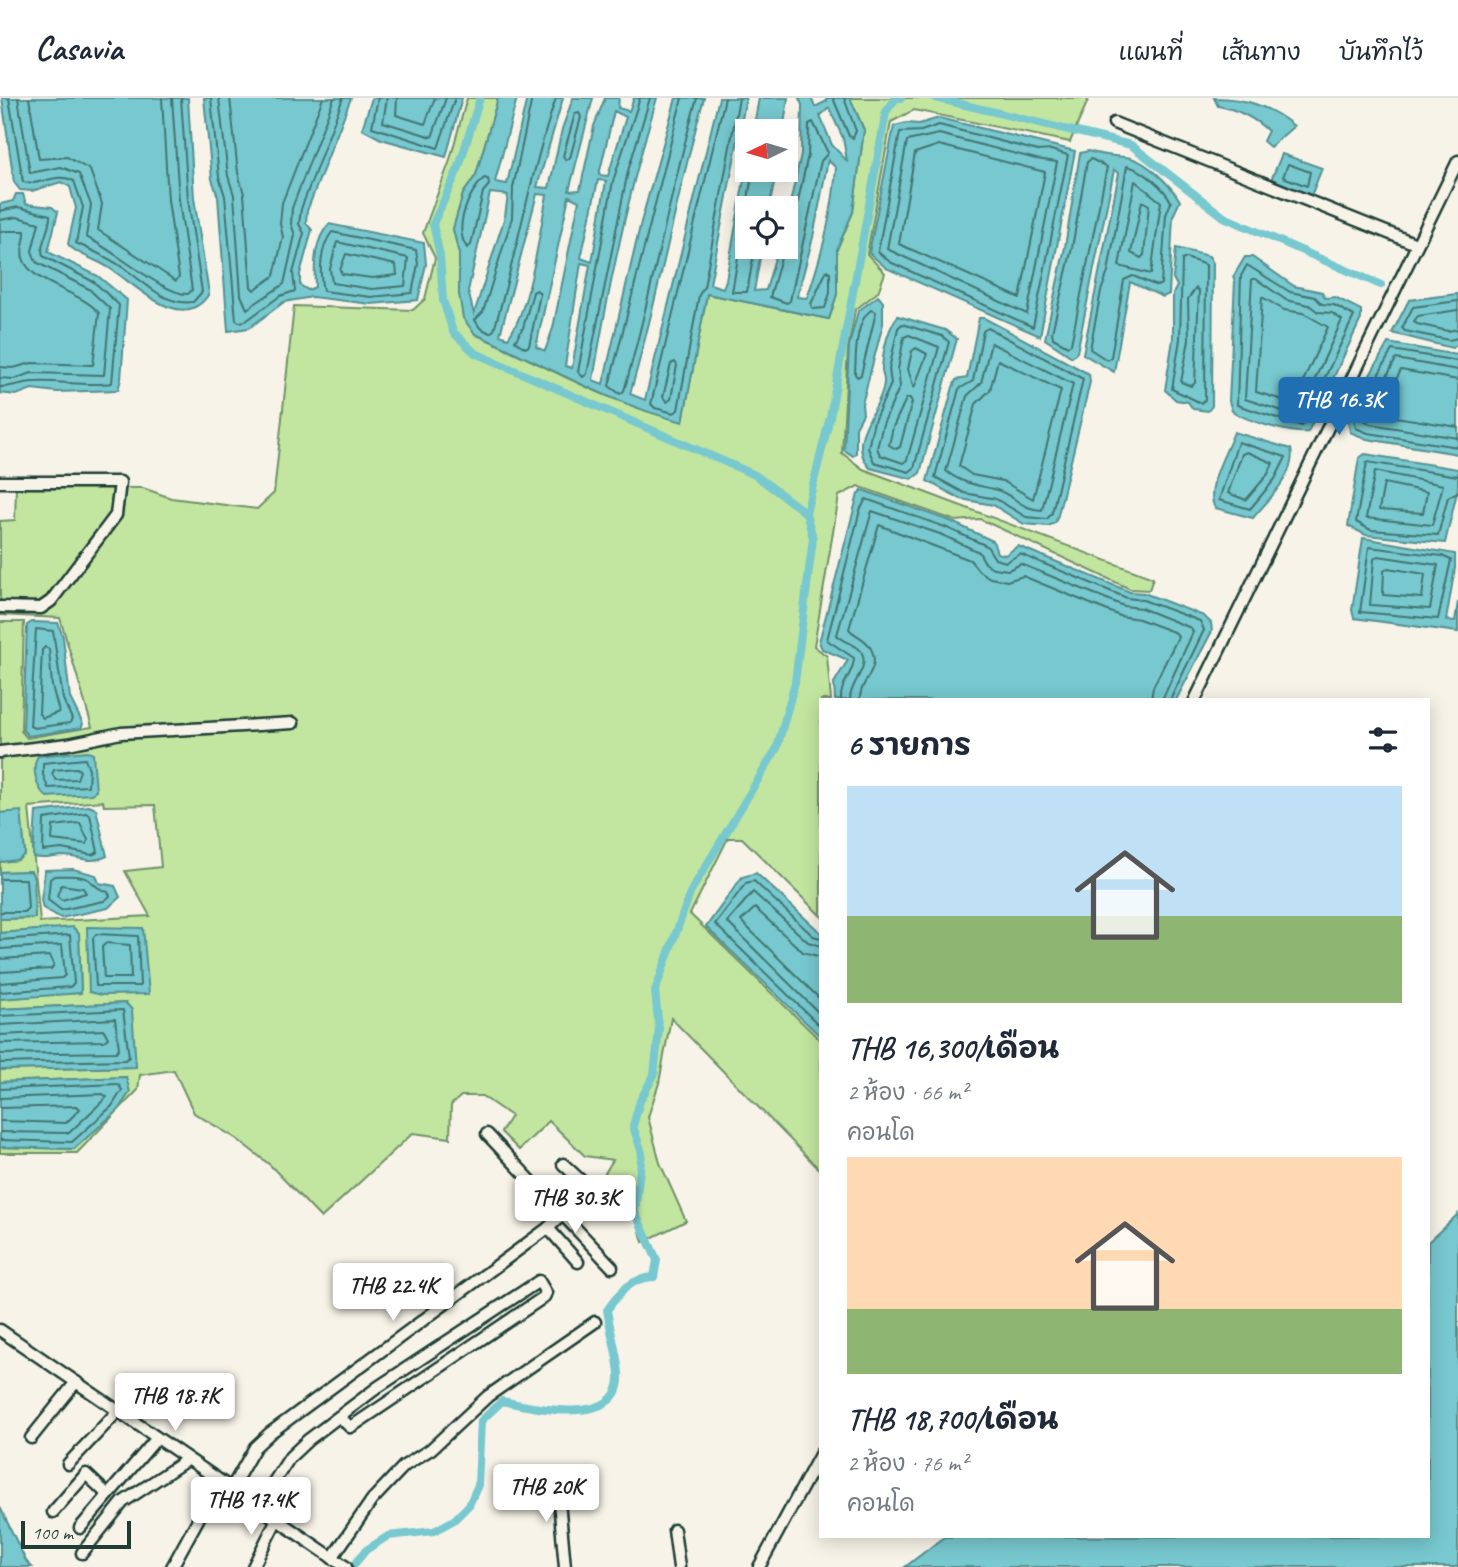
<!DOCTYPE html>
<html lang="th">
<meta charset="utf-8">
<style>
:root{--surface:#fff;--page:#f2f2f3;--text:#1f2937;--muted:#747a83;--line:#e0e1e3;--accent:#1f6fb2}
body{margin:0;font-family:Caveat,"Playpen Sans Thai",sans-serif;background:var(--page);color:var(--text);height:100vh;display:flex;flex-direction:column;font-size:26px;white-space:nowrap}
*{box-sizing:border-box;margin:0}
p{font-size:23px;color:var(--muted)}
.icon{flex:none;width:38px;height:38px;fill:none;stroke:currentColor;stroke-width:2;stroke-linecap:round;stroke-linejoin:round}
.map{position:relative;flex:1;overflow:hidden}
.side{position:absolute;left:819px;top:600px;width:611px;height:840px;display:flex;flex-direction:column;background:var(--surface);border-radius:0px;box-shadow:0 4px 18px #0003}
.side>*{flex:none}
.needle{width:46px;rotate:265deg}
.tools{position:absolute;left:735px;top:21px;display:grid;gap:14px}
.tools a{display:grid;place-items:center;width:63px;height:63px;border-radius:0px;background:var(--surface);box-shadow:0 4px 18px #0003;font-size:35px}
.scale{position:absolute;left:21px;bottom:18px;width:110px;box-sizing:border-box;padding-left:7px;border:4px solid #1f3d34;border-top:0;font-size:19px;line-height:24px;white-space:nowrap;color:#1f3d34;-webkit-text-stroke:5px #f7f3e8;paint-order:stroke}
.price{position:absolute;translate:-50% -60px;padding:0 16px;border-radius:7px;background:#fff;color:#222;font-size:23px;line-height:46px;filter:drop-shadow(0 2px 4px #0008)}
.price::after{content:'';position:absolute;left:50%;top:42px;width:21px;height:16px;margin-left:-10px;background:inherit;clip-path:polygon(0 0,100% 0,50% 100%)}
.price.on{background:var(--accent);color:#fff}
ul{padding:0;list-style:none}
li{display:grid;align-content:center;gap:14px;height:371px;padding:0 28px}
li span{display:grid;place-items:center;height:217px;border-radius:0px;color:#555}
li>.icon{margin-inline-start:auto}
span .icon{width:126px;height:126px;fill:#fffc;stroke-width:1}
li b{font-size:30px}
h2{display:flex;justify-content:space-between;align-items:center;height:84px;padding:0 28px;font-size:30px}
header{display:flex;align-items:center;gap:42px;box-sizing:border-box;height:98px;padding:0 35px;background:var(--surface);border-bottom:2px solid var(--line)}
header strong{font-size:33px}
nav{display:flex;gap:38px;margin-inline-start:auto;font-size:24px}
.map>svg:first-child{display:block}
.green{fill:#c2e59f;stroke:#70916a;stroke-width:2;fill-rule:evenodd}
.water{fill:#77c8cf;stroke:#549091;stroke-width:2;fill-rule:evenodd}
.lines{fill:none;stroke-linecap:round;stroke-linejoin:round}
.shore{stroke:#427572;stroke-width:2}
.canal{stroke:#77c8cf;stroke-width:8}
.minor-casing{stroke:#1f3d34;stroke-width:15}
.minor{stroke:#f7f3e8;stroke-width:10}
</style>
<header>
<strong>Casavia</strong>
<nav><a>แผนที่</a><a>เส้นทาง</a><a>บันทึกไว้</a></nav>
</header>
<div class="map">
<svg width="1458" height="1469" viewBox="0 0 1458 1469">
<rect width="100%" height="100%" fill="#f7f3e8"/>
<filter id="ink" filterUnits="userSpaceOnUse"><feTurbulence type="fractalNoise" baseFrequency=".0143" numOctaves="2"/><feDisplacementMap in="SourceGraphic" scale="14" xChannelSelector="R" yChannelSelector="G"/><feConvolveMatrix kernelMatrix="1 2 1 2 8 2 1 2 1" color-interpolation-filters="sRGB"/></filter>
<g filter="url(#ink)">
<path class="green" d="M467,0h31l-22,77 -13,19 -10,35 6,25v40l16,40c68,30 135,71 208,87l24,-127 122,25 8,-25v-45l16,-37 11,-82 -14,-32h239l-19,44 -156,-32 -23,12 -24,132 18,19 -7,19 -23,18 -7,39 -6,104 21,16 290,109 -4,12 -19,-1 -150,-70 -24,2 -98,-35 -19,10 -25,150 13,10 4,44h-10v216l-79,-78h-14l-38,76 131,127v130l-150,-153 -12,65 -11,34 12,46 26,58 -43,21 -13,-47 -20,9 -13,-18 16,-26 -28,-4 -36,-35 -30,29 -18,-18 10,-16 -29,-20h-21l-10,9 -1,33 -37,-5 -92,85 -51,-53 -33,-26 -43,-26 -20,-43 -34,5 -2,15 -61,63h-77v-6l74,2 52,-72 -126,5v-12l136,-3 -10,-64 -126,6v-10l81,-7 -2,-58 -6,-6 -73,5v-14l35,-1 -1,-40 -3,-7 -31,1v-10l18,-2 7,-7 -4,-41 -21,1v-191h24l-3,109 6,7 65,-11 -32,-109 -60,-3v-94l15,-1 1,-33 127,1 28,10 86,11 17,-16 20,-187 119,4 12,-11 10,-41 -12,-25 26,-70zM103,703l1,5 51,-1 6,62 -36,4 25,45 -110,6 -11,-115z"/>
<g class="water">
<path d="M2,0h186l6,100 15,96c-27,41 -72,-9 -100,-26 -11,-8 -34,-14 -41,-24l8,-36 -6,-21 -9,-5 -29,9 -12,-1 -6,-8z"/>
<path d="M204,0h147l-44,113 -1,12 6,7 -12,44v11l8,5 7,-3c-1,-22 -1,-47 14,-63l95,19 2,21 -8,36 -47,4 -59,-7 -28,5 -35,26 -21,3 -10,-134 -6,-18z"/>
<path d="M372,0h90l-16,59 -65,-18 -19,-10z"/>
<path d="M498,0h19l-22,84 12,2 20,-86h36l-26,89 12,1 13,-59 11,-31h20l-24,93 11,-1 14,-64 11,-28h14l-1,10 11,3 5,-13h23c-28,92 -48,186 -64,282l10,4 38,-162 35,-124h28c-28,98 -45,198 -74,296l15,6 74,-302h27l-36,186 13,4 3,-8 21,-117v7h30l-8,38h-22v39h15l-8,44 12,-1 12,-43h8v-26l15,-67 1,-49 -3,-7h12l4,9 12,-6 -1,-3h24l14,32 -11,82 -16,37v45l-8,25 -122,-25 -24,128c-73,-18 -139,-58 -208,-88l-12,-16 -4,-24v-40l-6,-25 10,-35 13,-19zM829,10l14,30 4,23 -15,-16 -12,-29zM614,13l12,6 -18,59 -9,-1zM828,62l8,8c-3,45 -14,87 -29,130l-10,-1 16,-60zM598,82l8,1 -14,81 -11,-4zM490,95l18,2 -3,21 -31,98 -6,-23zM537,96l10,1c-8,39 -16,112 -39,143l-8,-3zM569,98l10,5 -26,127 -8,23 -9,-4zM581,165l9,2 -18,103 -7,-2z"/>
<path d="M759,0h29l-5,33h-30z"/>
<path d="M1214,0c31,0 56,8 80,28l-24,21 -7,-6 5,-10c-13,-13 -32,-22 -50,-25z"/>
<path d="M939,20l136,33 -35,185 -154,-68 -17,-15 25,-127 13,-3 12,1z"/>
<path d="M1088,53c13,4 23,5 37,6 19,1 46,28 55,44l-7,15 -4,78 -6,3 -33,-15 -16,90 -31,-18 36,-181 -5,-3 -37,182 -5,5 -27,-18 20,-92 15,-94z"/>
<path d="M1282,56l40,14 -11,28 -40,-16z"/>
<path d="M16,96h7l3,10 26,3 6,5 -10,40 50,24 29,24 -6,79 -3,11 -61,2 -25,-3 -16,6 -16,-2v-189l13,-3z"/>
<path d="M1176,150l33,8 4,7 -1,143 -4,5 -15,-2 -5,-7 -12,-2 -11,-10 8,-51v-45l4,-8 -4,-8z"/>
<path d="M1245,159h7l42,29 28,6 3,6 10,-1 26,13v9l-53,113c-18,2 -61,-11 -76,-21l-3,-10 6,-120 -2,-4z"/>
<path d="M1458,196v50l-6,4 -60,-15 17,-33z"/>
<path d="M878,198l5,6v22l-21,80 1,10 -7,13v26l-3,3 -9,-6 5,-104 9,-35z"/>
<path d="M898,218l47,14 12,9 -37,134 -8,6 -42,-11c-26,-29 12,-58 14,-85 1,-6 -3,-11 -2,-16 1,-17 6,-39 16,-51z"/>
<path d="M979,220h5l105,56 1,8 -32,133 -3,8 -7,3 -24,-2 -31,-19 -32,-6 -34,-18 26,-94 3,-7 11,-2z"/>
<path d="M1388,245l70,12v99l-91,-15 -17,-7 -3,-16z"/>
<path d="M1234,334l57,17c6,24 -23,51 -38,69l-38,-10c-11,-19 12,-56 19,-76z"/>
<path d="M1365,356l93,15v19l-13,55 -79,-8 -18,-9 11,-68z"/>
<path d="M862,392l88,31 43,20 4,12 8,2 13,-9 112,46 14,1 60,23 7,7 1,8 -36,69h-341l-1,-17 14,-23 -26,-11 -3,-7 39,-148z"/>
<path d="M1363,440l92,16v14l-9,52 9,1 3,-19v30l-104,-14 -2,-8z"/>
<path d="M32,524l26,1 5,14 7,61 13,26 -2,4 -53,8 -5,-6 4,-105z"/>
<path d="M87,653l6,3 3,37 -5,3 -44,3c-11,-8 -16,-30 -9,-41z"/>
<path d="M89,708l7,3 11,47c-18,9 -27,0 -45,0 -12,1 -17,4 -29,1l3,-45z"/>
<path d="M21,713l4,43 -7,6 -18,2v-49z"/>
<path d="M73,771l23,6 3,8 16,3 5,11 -12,11 -47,10 -18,-10 -2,-8 4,-30z"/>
<path d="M31,773l3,7 1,40 -35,1v-47z"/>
<path d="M756,775l65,60v104l-115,-110 36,-50z"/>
<path d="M73,829l6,7 2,59 -81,6v-66z"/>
<path d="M87,829l56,1 6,66 -48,1 -12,-3z"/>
<path d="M126,905l6,7 4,57 -136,3v-61z"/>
<path d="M126,979l4,15 -12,18 -44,39 -74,-2v-65z"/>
<path d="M1458,1116v353h-553l39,-30 484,-1v-294z"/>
<path d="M0,1409l26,54 6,6h-32z"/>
</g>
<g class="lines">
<g class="shore">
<path d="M9,0l14,84c19,5 32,-11 51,-1l9,26 -7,36c17,8 34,15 49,26 22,15 40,37 68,33l9,-10 -14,-93 -7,-101"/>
<path d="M18,0l12,75 31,-6 18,7 12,31 -5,32c27,12 78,58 102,57l4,-4 -13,-90 -7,-102"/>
<path d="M29,0l10,61 28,-2 23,13 12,34 -4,26 78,51 3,-4 -11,-77 -6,-102"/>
<path d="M211,0l8,79 6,19 11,124 3,2 7,-1 34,-25 15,-5 -2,-18 11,-40 -5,-9 2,-15 42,-111"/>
<path d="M219,0l9,78 6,19 7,100 6,14 37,-25 11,-49 -4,-11 1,-16 42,-110"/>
<path d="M230,0l8,75 6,21 7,93 3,3 20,-14 9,-39 -3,-13 2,-21 41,-105"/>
<path d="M378,0l-6,29 66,21 17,-50"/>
<path d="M387,0l-4,24 49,15 14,-39"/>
<path d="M397,0l-1,17 29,9 10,-26"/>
<path d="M532,0l-19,90 -1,30 -29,94 -8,8 5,8 10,5 4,-3c23,-77 36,-156 62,-232"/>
<path d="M640,0l-27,83 -35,191 5,5 4,-3 41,-203 22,-73"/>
<path d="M682,0l-73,288 11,8 4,-3c28,-97 45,-196 73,-293"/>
<path d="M725,0l-74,306 4,4 19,5 4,-3 21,-115 5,-8 35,-189"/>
<path d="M833,0l16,38 4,2 3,-7 -12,-33"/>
<path d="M579,15l2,4 -11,41 -4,2 -3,-4 12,-42z"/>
<path d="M939,27l99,26 13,-1 17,5 -35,172 -143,-65 -12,-10 22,-120 21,-1z"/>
<path d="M939,36l97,25 21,3 -30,152 -140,-65 20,-108z"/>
<path d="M939,47l106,27 -25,126 -121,-54 16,-91z"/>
<path d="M1091,61l16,8 -36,177 -3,2 -15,-8 -1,-6 20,-84 15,-86z"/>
<path d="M1288,66l22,8 -3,14 -24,-9z"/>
<path d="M1127,68c15,3 38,22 44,36l-5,13 -5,69 -4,2 -24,-10 -9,4 -13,77 -4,3 -17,-11 11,-58 7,-19z"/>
<path d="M753,72l-21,122h15l8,-45"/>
<path d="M484,80l4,1 1,6 -6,7 -12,53 -4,3c-14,-21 1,-54 17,-70z"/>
<path d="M1135,83l26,21 -10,72 -32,-8z"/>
<path d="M1142,103l7,4 -5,50 -3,3 -10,-5z"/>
<path d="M0,113l18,-4 32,8c1,14 -11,28 -7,41l51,26 25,23 -7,78c-26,4 -53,-3 -79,-1 -12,1 -21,5 -33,5"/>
<path d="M0,122l17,-3 22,6 -7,28 4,11 53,27 21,20 -6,66 -72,-2 -18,6 -14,-1"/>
<path d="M0,133h25c1,9 -5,17 -2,27 7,26 59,33 76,55l-6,52 -61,-2 -19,5 -13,-1"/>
<path d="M332,134l84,18 2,14 -6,29 -41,4 -48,-6c-4,-18 -3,-44 9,-59z"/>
<path d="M337,144l71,16 -3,28 -33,3 -40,-6 -2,-14z"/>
<path d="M784,149l-14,50 17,6 3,-2 31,-140 7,-8 -15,-31 -4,2 -1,31 -12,55 -10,6"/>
<path d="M346,156l50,11 1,10 -25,3 -30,-4 -2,-4z"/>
<path d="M1186,160l20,7 -1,135 -4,3 -29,-14 8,-50 2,-79z"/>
<path d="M1247,167l43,27 25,5 7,7 12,1 20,11 -52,110 -65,-21 4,-129z"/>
<path d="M827,172l3,3v20l-5,15 -12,1 -2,-5z"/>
<path d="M1252,181h4l30,21 23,5 9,7 14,1 10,7 -44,96 -53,-17z"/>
<path d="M1196,190l3,3 -4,92 -4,3 -10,-4 8,-42 -1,-41z"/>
<path d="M537,192l3,4 -11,52 -4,2 -10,-7 8,-13 10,-36z"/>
<path d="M1262,199l22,13 19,3 25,14 -35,76 -37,-11z"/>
<path d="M1458,203l-45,6 -11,21 3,3 44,9 9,-2"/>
<path d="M871,212l5,2 -15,63 -4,2 -2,-3c1,-19 0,-53 16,-64z"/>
<path d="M1458,212l-40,6 -4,5 3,3 31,7 10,-2"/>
<path d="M902,226l40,12 7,6 -35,126 -5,4 -35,-10 -6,-14 6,-27 17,-37 -2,-15 9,-41z"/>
<path d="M988,230l95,51 -31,134 -5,6 -21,-2 -30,-18 -32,-6 -29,-16 24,-88 14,-8 10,-50z"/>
<path d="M909,237l30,12 -32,113 -4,3 -23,-8 -3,-7 6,-24 17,-38 -2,-17 6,-32z"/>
<path d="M991,245l82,41 -31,126c-20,0 -28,-15 -45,-20 -19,-5 -35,-6 -51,-19l21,-75 14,-13z"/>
<path d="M916,250l11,6 -13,34 -6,-19 4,-18z"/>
<path d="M998,262l63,30 -28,109 -30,-18 -31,-6 -13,-9 17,-62 14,-14z"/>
<path d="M1458,263l-66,-11 -38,69 2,9 12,5 90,14"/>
<path d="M675,264l2,3 -6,34 -4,3 -4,-5 8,-33z"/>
<path d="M1458,272l-62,-11 -32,61 6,4 88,14"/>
<path d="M1458,282l-57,-10 -21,42 3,3 75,12"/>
<path d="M910,300l2,4 -12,45 -4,2 -7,-4 4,-18 13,-28z"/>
<path d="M1238,344l48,15 -11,22 -25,30 -31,-9z"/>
<path d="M1247,354l26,11 -5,11 -22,26 -18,-7 14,-39z"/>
<path d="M1375,373l68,14 -11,40 -66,-7z"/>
<path d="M1458,378l-91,-14 -11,60 15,8 67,5 10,-38 10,-5"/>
<path d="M1384,385l43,9 -4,21 -44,-3z"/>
<path d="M1369,449l73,9 9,4 -13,59 -78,-7z"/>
<path d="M1378,458l60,9 -8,44 -60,-4 4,-46z"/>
<path d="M1388,470l37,6 -3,24 -39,-3 1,-24z"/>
<path d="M36,531l17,2 10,68 9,20 -2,4 -36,5 -4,-2z"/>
<path d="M45,549l4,2 3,37 7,26 -16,6 -4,-4 3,-64z"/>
<path d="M841,602c-1,-18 13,-26 13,-42l-27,-18 33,-130 6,-11 79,28 42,19 8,13 11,3 14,-8 107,44 16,2 57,21 4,9 -34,70"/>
<path d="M850,602c-1,-17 21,-32 11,-49 -6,-8 -18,-9 -24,-16l35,-124 68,23 39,18 6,11 8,5 15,2 13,-6 103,42 17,2 50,20 2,4 -31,68"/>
<path d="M860,602c-1,-20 23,-31 10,-53 -5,-9 -15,-11 -21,-18l30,-104 91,35 9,11 11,7 17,3 16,-5 97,40 19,3 37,14 2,4 -25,50 -2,13"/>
<path d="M85,661l4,10 -1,17 -40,2 -5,-13v-12z"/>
<path d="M77,670l3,3 -3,8 -21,1 -4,-6 2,-4z"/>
<path d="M86,715l4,2 8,37 -6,3 -30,-6 -19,2 1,-32z"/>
<path d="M80,725l8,17 -1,4 -35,-4 1,-14z"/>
<path d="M54,778c10,0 26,-2 35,4 8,6 8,9 19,12l2,4 -6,5 -43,9 -13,-10 2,-21z"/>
<path d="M0,781h26l2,29 -4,4h-24"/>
<path d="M61,787l22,3 3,5 -24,7 -5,-4z"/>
<path d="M96,836l42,2 2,50h-44l-3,-48z"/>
<path d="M821,840l-8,-2 -59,-55 -8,2 -31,41 106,103"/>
<path d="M0,842l70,-5 4,48 -4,4 -70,5"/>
<path d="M106,845l24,2 1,33h-27l-2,-31z"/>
<path d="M821,848l-13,-4 -55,-50 -26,30 94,93"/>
<path d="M0,851l62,-4 3,30 -3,3 -62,5"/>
<path d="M821,859l-18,-5 -48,-44 -14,13 80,79"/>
<path d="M0,861l50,-3 4,9 -3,4 -51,3"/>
<path d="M0,918l123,-6 6,47 -4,3 -125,3"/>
<path d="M0,927l115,-6 4,29 -3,4 -116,2"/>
<path d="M0,937l104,-5 4,8 -4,3 -104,2"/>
<path d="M0,991l118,-5 4,6 -10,16 -40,36 -72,-2"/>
<path d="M0,1000l103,-4 4,3 -38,36 -69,-1"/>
<path d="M0,1010l77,-2 3,3 -14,14 -66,-2"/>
</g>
<g class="canal">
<path d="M936,0l195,47 93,72 157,68"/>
<path d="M806,415l24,-96 56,-305 10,-14h5"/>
<path d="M352,1469l14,-17 22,-14 46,-5 20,-11 15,-15 9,-20 3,-64 21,-20c31,7 121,27 117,-27 -1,-18 -9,-44 -12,-64 13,-18 23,-32 47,-33l3,-17 -22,-48 7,-59 -9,-27 7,-25 14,-26 5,-46 -4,-38 36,-100 86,-143 18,-66 18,-144 -7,-25 -51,-38 -280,-122 -22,-21 -10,-32 -3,-44 -7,-32 26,-57 21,-69"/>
</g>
<g class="minor-casing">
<g id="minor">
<path d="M1114,25l302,121"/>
<path d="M0,384h120l-4,33 -65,86 -10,7 -41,-1"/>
<path d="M1195,602l263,-539"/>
<path d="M0,654l68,-8 53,-11 172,-10"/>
<path d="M487,1036l125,133"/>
<path d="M548,1130l30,34"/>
<path d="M0,1232l346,237"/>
<path d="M31,1340l45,-56"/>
<path d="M68,1366l50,-53"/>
<path d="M557,1381l8,88"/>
<path d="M231,1391l24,-42 15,-14 278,-205 42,-39 -27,-25"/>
<path d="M257,1410l33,-51 18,-17 70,-53 161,-106 7,12 -2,4 -190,128 -4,2 -10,-10"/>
<path d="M53,1414l33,-38 20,19"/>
<path d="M80,1430l77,-90"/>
<path d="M674,1432l5,37"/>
<path d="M82,1455l41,-51 65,-43"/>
<path d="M332,1460l40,-58 32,-34 27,-17 57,-53 107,-74"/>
<path d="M172,1469l47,-86"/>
<path d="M253,1469l23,-46"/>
<path d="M759,1469l62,-114"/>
</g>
</g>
<use href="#minor" class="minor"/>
</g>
</g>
</svg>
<div class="tools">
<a><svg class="needle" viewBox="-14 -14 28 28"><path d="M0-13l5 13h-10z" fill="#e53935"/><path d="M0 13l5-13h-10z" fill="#747a83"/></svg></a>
<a><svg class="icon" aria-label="locate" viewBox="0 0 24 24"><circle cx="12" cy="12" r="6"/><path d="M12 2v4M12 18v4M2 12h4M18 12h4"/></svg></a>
</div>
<div class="scale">100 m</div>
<b class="price on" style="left:1339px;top:339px">THB 16.3K</b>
<b class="price" style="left:575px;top:1137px">THB 30.3K</b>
<b class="price" style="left:393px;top:1225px">THB 22.4K</b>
<b class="price" style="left:175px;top:1335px">THB 18.7K</b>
<b class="price" style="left:546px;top:1426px">THB 20K</b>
<b class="price" style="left:251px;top:1439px">THB 17.4K</b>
<section class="side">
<h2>6 รายการ<svg class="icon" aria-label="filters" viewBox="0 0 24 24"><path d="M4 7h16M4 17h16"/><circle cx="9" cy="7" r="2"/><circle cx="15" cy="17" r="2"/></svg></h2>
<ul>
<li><span style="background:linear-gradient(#bfe0f5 60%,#8fb573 0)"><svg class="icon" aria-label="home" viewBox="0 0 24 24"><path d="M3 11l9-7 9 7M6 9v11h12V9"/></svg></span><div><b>THB 16,300/เดือน</b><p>2 ห้อง · 66 m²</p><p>คอนโด</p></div></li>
<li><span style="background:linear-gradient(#ffd9b3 70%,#8fb573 0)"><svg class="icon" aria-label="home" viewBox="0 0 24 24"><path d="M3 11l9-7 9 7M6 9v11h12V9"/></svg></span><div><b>THB 18,700/เดือน</b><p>2 ห้อง · 76 m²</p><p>คอนโด</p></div></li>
</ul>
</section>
</div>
